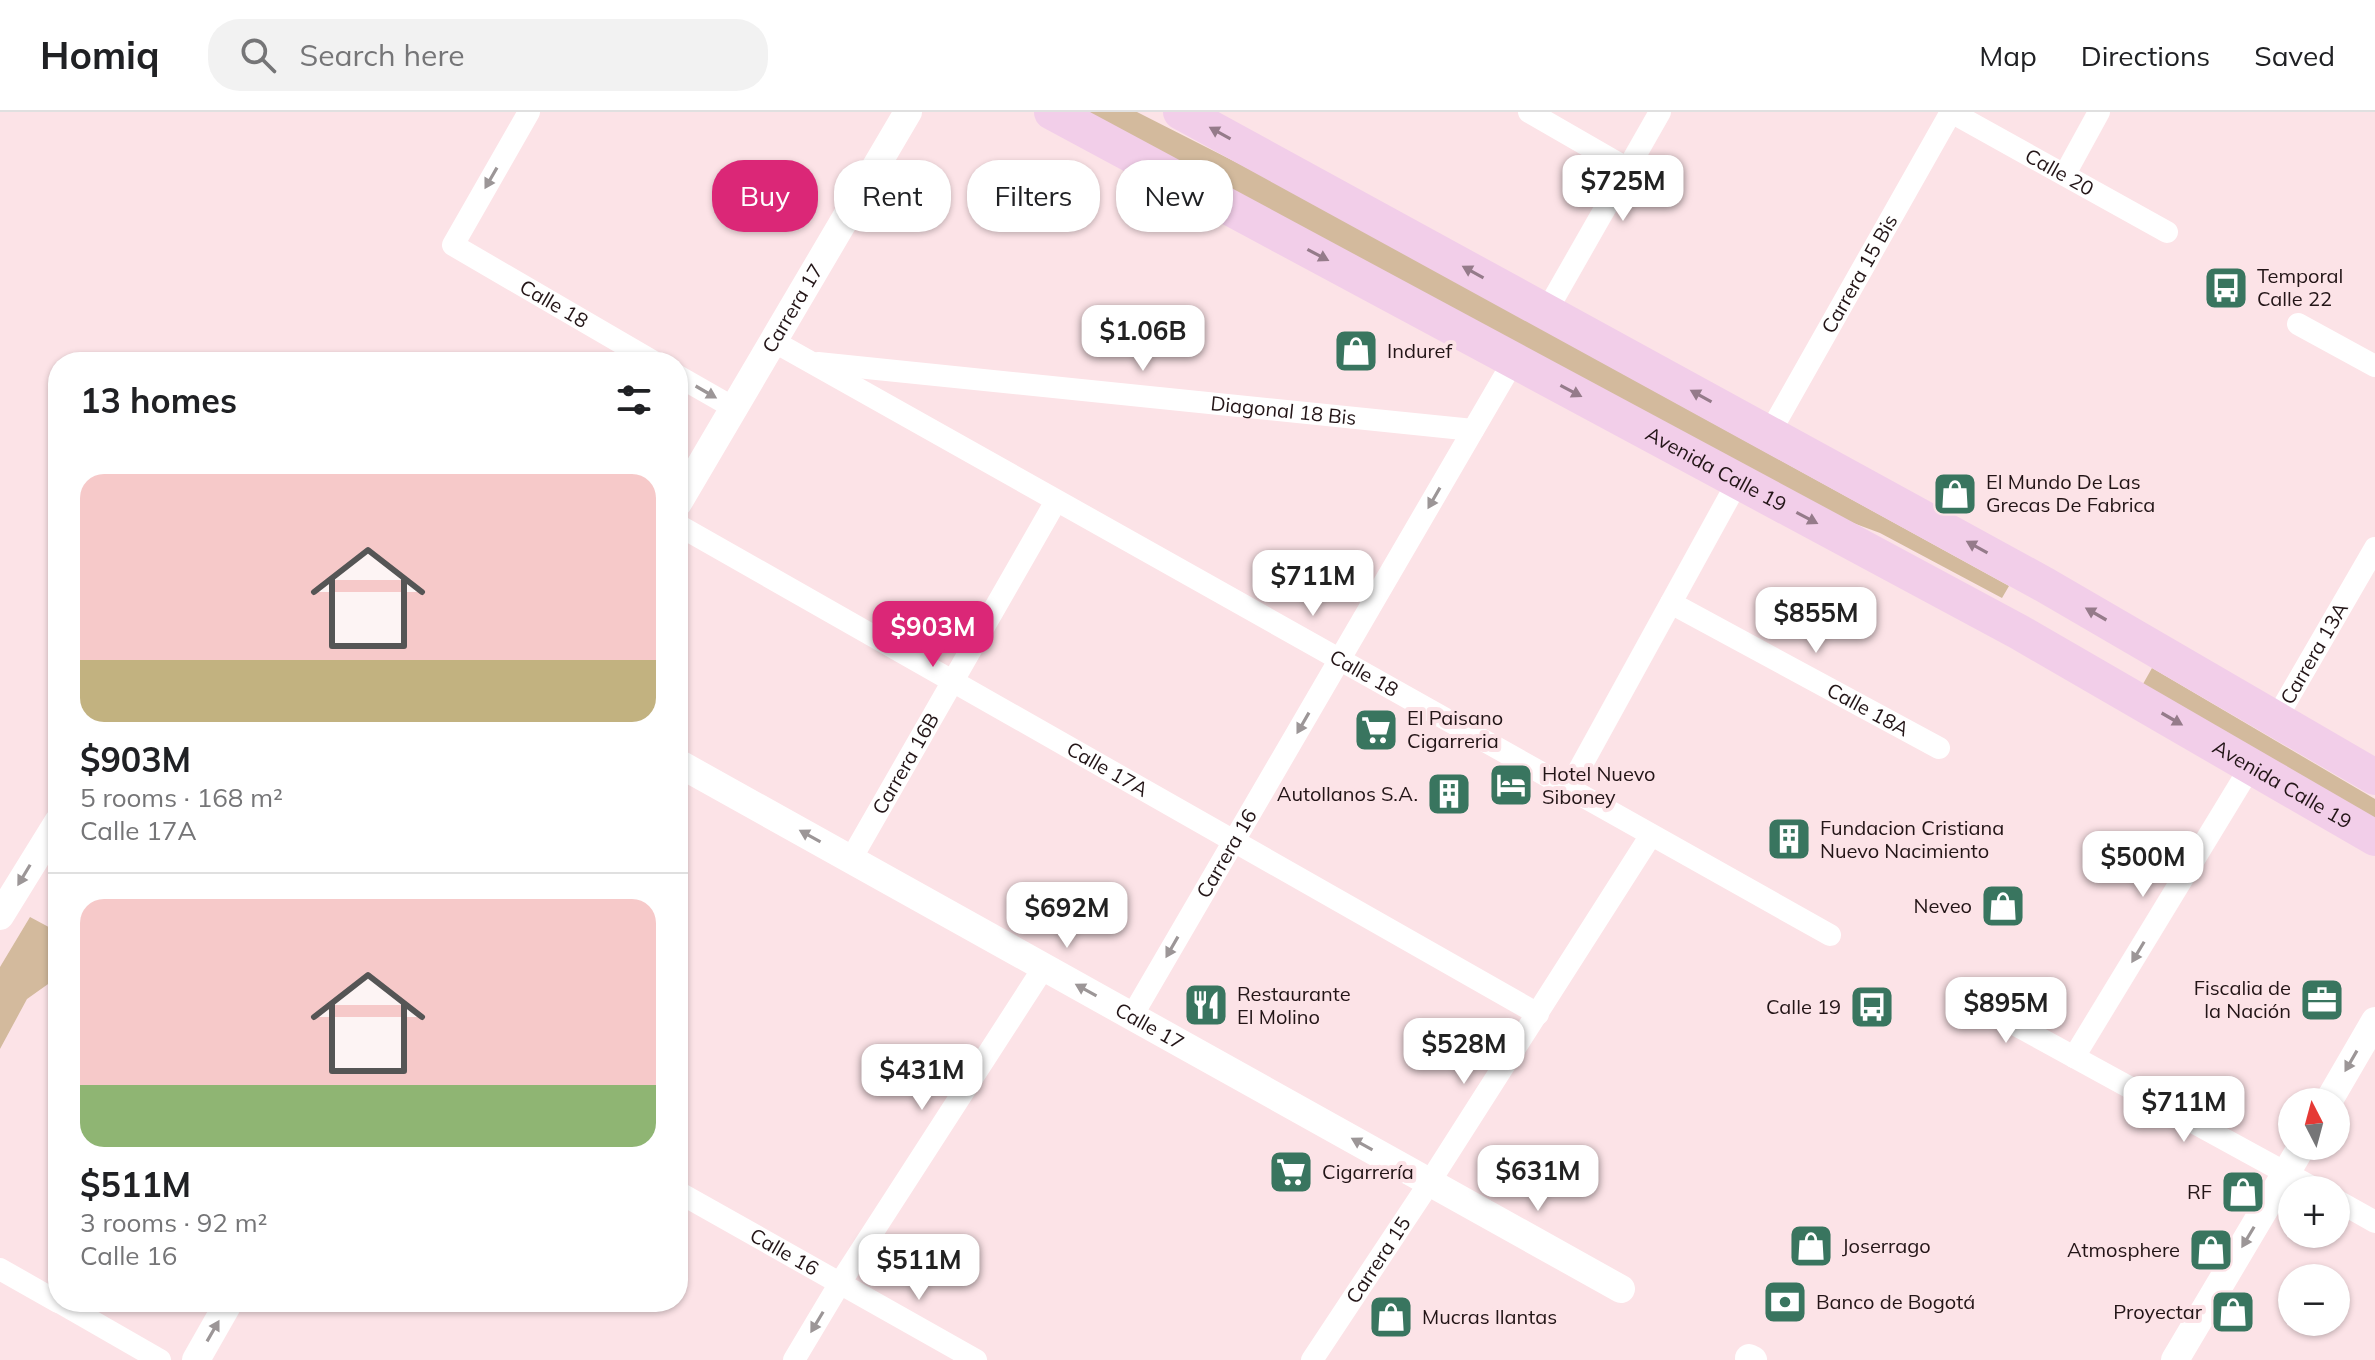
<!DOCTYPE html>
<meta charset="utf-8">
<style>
:root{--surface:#fff;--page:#f2f2f2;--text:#202124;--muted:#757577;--line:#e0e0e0;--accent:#db2777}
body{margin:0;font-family:Mulish,sans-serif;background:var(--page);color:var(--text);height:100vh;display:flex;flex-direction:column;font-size:30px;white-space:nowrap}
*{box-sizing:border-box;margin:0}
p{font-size:26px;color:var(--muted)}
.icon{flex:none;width:44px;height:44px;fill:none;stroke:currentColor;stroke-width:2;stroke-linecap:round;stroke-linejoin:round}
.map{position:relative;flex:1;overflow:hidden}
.details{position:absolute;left:48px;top:240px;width:640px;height:960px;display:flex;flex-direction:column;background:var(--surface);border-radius:32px;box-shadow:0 2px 6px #0004}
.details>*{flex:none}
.banner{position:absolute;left:712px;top:48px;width:760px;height:72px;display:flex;gap:16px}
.needle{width:52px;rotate:354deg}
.buttons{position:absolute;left:2278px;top:976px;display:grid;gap:16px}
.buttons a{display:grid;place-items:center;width:72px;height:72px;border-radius:50%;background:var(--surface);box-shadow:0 2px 6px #0004;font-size:40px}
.price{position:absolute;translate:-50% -68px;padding:0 18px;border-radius:16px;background:#fff;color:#222;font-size:26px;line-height:52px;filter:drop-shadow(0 2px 4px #0008)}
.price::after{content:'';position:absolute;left:50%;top:48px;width:24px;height:18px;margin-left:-12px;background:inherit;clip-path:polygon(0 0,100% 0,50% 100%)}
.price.active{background:var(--accent);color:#fff}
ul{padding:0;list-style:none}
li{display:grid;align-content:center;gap:16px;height:424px;padding:0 32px}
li+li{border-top:2px solid var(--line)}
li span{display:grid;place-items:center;height:248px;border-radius:24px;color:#555}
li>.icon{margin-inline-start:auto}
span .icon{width:144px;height:144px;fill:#fffc;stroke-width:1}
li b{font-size:34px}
h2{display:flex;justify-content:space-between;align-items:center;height:96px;padding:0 32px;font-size:34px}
.pill{padding:0 28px;border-radius:32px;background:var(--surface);box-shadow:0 2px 6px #0004;font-size:28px;line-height:72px}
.pill.active{background:var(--accent);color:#fff}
header{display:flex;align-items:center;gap:48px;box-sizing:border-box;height:112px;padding:0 40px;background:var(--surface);border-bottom:2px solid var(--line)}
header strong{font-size:38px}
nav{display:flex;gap:44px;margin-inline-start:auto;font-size:28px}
.search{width:560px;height:72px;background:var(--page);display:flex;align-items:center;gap:20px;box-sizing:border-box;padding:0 28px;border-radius:32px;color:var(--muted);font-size:30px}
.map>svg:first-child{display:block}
.green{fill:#d3ba9d}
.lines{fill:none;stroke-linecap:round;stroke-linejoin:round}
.minor{stroke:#fff;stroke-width:22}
.tertiary{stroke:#fff;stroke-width:28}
.primary{stroke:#f2cee9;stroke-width:36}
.oneway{fill:#957b8a}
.oneway2{fill:#9c9697}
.labels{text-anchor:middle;stroke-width:8;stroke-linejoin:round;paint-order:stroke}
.street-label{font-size:20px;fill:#231517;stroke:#fce3e7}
.poi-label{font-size:20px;fill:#231517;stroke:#fce3e7;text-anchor:start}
</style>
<header>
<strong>Homiq</strong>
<div class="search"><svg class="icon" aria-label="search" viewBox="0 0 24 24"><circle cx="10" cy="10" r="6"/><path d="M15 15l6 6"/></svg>Search here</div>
<nav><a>Map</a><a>Directions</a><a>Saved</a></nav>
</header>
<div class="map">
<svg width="2375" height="1248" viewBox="0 0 2375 1248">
<rect width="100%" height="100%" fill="#fce3e7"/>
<g class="green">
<path d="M1085,0h52l132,67 740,407 -7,12 -122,-65 -67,-25z"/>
<path d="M2152,556l223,131v21l-232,-136z"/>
<path d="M30,805l28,15v45l-31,22 -27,50v-82z"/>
</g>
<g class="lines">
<g class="minor">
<path id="s1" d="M529,0l-76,133 201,117"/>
<path d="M1529,0l99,57"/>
<path id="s2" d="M1951,0l216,120"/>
<path d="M2065,62l34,-62"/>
<path d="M1546,200l114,-200"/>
<path d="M2298,212l77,42"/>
<path id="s3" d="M773,229l1057,594"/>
<path id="s4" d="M818,251l655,67"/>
<path d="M678,264l56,32"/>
<path id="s5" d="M1769,322l182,-322"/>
<path id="s6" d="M678,413l860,489"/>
<path id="s7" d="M1671,491l268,145"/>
<path id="s8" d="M2276,607l99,-171"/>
<path d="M1569,676l169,-307"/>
<path id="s9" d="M851,747l205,-358"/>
<path d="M1959,882l358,196"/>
<path id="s10" d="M1132,904l382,-656"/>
<path d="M2074,945l177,-291"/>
<path id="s11" d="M678,1080l298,168"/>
<path d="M2336,1088l39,22"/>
<path d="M0,1157l58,33"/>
<path d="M59,1190l101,58"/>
<path d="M794,1248l46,-77 204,-316"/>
<path id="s12" d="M1312,1248l110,-166 229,-359"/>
</g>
<g class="tertiary">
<path id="s13" d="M678,391l230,-391"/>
<path id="s14" d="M678,651l943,526"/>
<path d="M0,804l58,-94"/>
<path d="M2328,990l47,-81"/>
<path d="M1749,1246l4,2"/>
<path d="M196,1248l33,-58"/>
<path d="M2175,1248l127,-214"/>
</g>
<g class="primary">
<path id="s15" d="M1052,0l967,520 356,206"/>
<path d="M1181,0l864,473 330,192"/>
</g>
</g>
<defs><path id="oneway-solid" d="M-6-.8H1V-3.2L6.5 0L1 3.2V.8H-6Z" transform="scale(2)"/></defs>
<g class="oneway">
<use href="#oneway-solid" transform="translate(1220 21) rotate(-151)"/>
<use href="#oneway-solid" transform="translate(1318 143) rotate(28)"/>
<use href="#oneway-solid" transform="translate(1473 160) rotate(-151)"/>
<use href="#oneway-solid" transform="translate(1571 279) rotate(28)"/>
<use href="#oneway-solid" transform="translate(1701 284) rotate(-151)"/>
<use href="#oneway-solid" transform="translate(1807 406) rotate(28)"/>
<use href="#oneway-solid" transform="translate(1977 435) rotate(-151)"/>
<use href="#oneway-solid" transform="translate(2096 502) rotate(-150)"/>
<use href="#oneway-solid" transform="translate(2172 607) rotate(30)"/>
</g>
<g class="oneway2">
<use href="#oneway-solid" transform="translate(491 66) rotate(120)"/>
<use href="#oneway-solid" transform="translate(706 280) rotate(30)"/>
<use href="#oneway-solid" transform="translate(1434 386) rotate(120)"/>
<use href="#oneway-solid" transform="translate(1303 611) rotate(120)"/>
<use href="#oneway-solid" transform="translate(810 724) rotate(-151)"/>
<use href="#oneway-solid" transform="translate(24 763) rotate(121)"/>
<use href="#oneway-solid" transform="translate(1172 835) rotate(120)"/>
<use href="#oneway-solid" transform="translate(2138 840) rotate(121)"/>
<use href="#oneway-solid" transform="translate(1086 878) rotate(-151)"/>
<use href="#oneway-solid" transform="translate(2351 949) rotate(120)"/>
<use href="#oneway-solid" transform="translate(1362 1032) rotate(-151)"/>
<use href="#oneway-solid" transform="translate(2248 1125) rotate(121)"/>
<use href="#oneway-solid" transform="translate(817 1210) rotate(121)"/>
<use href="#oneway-solid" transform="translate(213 1219) rotate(-60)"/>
</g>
<defs>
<g id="bus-square" transform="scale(2.3)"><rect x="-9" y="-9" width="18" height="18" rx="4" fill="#39755f" stroke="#fce3e7"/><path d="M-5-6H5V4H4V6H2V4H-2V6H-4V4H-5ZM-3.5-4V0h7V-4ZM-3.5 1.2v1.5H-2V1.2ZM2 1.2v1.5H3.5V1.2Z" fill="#fff"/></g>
<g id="shop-square" transform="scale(2.3)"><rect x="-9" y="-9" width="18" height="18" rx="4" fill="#39755f" stroke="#fce3e7"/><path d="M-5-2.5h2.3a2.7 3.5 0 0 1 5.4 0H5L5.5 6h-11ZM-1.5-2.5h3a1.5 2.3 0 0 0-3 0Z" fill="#fff"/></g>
<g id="supermarket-square" transform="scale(2.3)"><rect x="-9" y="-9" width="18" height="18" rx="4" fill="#39755f" stroke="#fce3e7"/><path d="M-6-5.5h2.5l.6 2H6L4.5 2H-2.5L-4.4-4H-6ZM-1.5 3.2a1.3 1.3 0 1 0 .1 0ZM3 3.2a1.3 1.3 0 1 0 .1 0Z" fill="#fff"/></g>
<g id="hotel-square" transform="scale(2.3)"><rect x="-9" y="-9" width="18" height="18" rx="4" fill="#39755f" stroke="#fce3e7"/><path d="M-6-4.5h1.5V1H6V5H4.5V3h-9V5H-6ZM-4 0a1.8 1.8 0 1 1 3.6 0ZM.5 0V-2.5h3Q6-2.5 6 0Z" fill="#fff"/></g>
<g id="building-square" transform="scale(2.3)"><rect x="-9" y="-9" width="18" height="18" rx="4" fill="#39755f" stroke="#fce3e7"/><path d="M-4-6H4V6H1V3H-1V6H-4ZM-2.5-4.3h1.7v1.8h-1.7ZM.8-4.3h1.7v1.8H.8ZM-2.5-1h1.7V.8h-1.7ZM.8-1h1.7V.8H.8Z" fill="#fff"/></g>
<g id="office-square" transform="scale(2.3)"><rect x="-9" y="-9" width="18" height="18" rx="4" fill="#39755f" stroke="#fce3e7"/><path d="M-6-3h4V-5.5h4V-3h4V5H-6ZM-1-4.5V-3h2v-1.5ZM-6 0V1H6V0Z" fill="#fff"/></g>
<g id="restaurant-square" transform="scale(2.3)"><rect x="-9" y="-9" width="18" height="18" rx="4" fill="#39755f" stroke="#fce3e7"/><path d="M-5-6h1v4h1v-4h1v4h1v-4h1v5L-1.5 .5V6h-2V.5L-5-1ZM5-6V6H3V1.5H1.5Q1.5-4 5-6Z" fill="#fff"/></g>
<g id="bank-square" transform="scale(2.3)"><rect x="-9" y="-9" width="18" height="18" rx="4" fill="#39755f" stroke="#fce3e7"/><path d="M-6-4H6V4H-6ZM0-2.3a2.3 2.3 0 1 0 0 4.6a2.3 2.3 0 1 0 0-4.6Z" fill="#fff"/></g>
</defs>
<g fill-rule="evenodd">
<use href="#bus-square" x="2226" y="176"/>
<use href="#shop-square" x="1356" y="239"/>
<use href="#shop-square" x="1955" y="382"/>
<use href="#supermarket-square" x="1376" y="618"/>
<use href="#hotel-square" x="1511" y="673"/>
<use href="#building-square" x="1449" y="682"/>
<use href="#building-square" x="1789" y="727"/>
<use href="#shop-square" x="2003" y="794"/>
<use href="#office-square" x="2322" y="888"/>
<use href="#restaurant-square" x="1206" y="893"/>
<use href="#bus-square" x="1872" y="895"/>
<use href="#supermarket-square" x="1291" y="1060"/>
<use href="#shop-square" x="2243" y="1080"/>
<use href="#shop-square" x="1811" y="1134"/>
<use href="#shop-square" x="2211" y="1138"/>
<use href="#bank-square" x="1785" y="1190"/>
<use href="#shop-square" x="2233" y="1200"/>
<use href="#shop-square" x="1391" y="1205"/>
</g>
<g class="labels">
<g class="street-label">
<text dy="7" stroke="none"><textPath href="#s2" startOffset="124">Calle 20</textPath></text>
<text dy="7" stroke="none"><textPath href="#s5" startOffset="184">Carrera 15 Bis</textPath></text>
<text dy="7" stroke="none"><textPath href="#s1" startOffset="270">Calle 18</textPath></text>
<text dy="7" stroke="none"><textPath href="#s13" startOffset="226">Carrera 17</textPath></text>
<text dy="7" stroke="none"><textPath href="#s4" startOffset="468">Diagonal 18 Bis</textPath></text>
<text dy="7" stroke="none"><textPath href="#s15" startOffset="754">Avenida Calle 19</textPath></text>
<text dy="7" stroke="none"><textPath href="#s8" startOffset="76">Carrera 13A</textPath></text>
<text dy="7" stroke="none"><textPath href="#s3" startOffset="678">Calle 18</textPath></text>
<text dy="7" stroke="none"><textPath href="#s7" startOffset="224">Calle 18A</textPath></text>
<text dy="7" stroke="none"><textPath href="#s9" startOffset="110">Carrera 16B</textPath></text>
<text dy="7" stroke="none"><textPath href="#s6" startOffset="494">Calle 17A</textPath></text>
<text dy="7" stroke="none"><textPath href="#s15" startOffset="1402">Avenida Calle 19</textPath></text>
<text dy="7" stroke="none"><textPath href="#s10" startOffset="188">Carrera 16</textPath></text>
<text dy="7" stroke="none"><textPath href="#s14" startOffset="540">Calle 17</textPath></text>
<text dy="7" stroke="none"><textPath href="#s11" startOffset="122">Calle 16</textPath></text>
<text dy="7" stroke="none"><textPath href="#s12" startOffset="120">Carrera 15</textPath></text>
</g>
<g class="poi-label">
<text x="2257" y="171">Temporal<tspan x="2257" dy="23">Calle 22</tspan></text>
<text x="1387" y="246">Induref</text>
<text x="1986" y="377">El Mundo De Las<tspan x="1986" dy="23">Grecas De Fabrica</tspan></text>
<text x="1407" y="613">El Paisano<tspan x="1407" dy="23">Cigarreria</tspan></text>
<text x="1542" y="669">Hotel Nuevo<tspan x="1542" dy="23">Siboney</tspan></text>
<text x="1418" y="689" text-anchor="end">Autollanos S.A.</text>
<text x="1820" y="723">Fundacion Cristiana<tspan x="1820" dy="23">Nuevo Nacimiento</tspan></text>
<text x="1972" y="801" text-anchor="end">Neveo</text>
<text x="2291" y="883" text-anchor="end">Fiscalia de<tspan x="2291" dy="23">la Nación</tspan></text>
<text x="1237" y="889">Restaurante<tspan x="1237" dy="23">El Molino</tspan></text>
<text x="1841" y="902" text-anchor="end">Calle 19</text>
<text x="1322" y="1067">Cigarrería</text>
<text x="2212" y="1087" text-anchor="end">RF</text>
<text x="1842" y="1141">Joserrago</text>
<text x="2180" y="1145" text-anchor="end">Atmosphere</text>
<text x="1816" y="1197">Banco de Bogotá</text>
<text x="2202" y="1207" text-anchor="end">Proyectar</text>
<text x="1422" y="1212">Mucras llantas</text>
</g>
</g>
</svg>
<div class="buttons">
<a><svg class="needle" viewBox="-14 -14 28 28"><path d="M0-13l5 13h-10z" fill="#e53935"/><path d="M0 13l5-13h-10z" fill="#757577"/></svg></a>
<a>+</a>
<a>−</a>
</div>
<b class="price" style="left:1623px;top:111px">$725M</b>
<b class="price" style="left:1143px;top:261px">$1.06B</b>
<b class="price" style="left:1313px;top:506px">$711M</b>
<b class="price" style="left:1816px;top:543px">$855M</b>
<b class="price active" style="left:933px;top:557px">$903M</b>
<b class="price" style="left:2143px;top:787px">$500M</b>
<b class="price" style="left:1067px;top:838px">$692M</b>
<b class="price" style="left:2006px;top:933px">$895M</b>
<b class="price" style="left:1464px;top:974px">$528M</b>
<b class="price" style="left:922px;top:1000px">$431M</b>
<b class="price" style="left:2184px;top:1032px">$711M</b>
<b class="price" style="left:1538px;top:1101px">$631M</b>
<b class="price" style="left:919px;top:1190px">$511M</b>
<div class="banner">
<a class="pill active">Buy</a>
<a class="pill">Rent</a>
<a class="pill">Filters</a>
<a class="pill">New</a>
</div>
<section class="details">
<h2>13 homes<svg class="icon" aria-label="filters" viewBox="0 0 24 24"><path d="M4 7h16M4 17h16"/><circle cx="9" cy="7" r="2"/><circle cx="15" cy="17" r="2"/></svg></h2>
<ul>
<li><span style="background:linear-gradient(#f6c9c9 75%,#c2b280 0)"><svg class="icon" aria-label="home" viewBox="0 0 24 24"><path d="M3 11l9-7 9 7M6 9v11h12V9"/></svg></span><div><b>$903M</b><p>5 rooms · 168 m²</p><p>Calle 17A</p></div></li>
<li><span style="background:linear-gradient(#f6c9c9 75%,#8fb573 0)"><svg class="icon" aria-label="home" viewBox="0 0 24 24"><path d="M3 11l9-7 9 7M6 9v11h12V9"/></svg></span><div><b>$511M</b><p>3 rooms · 92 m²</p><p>Calle 16</p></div></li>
</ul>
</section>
</div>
